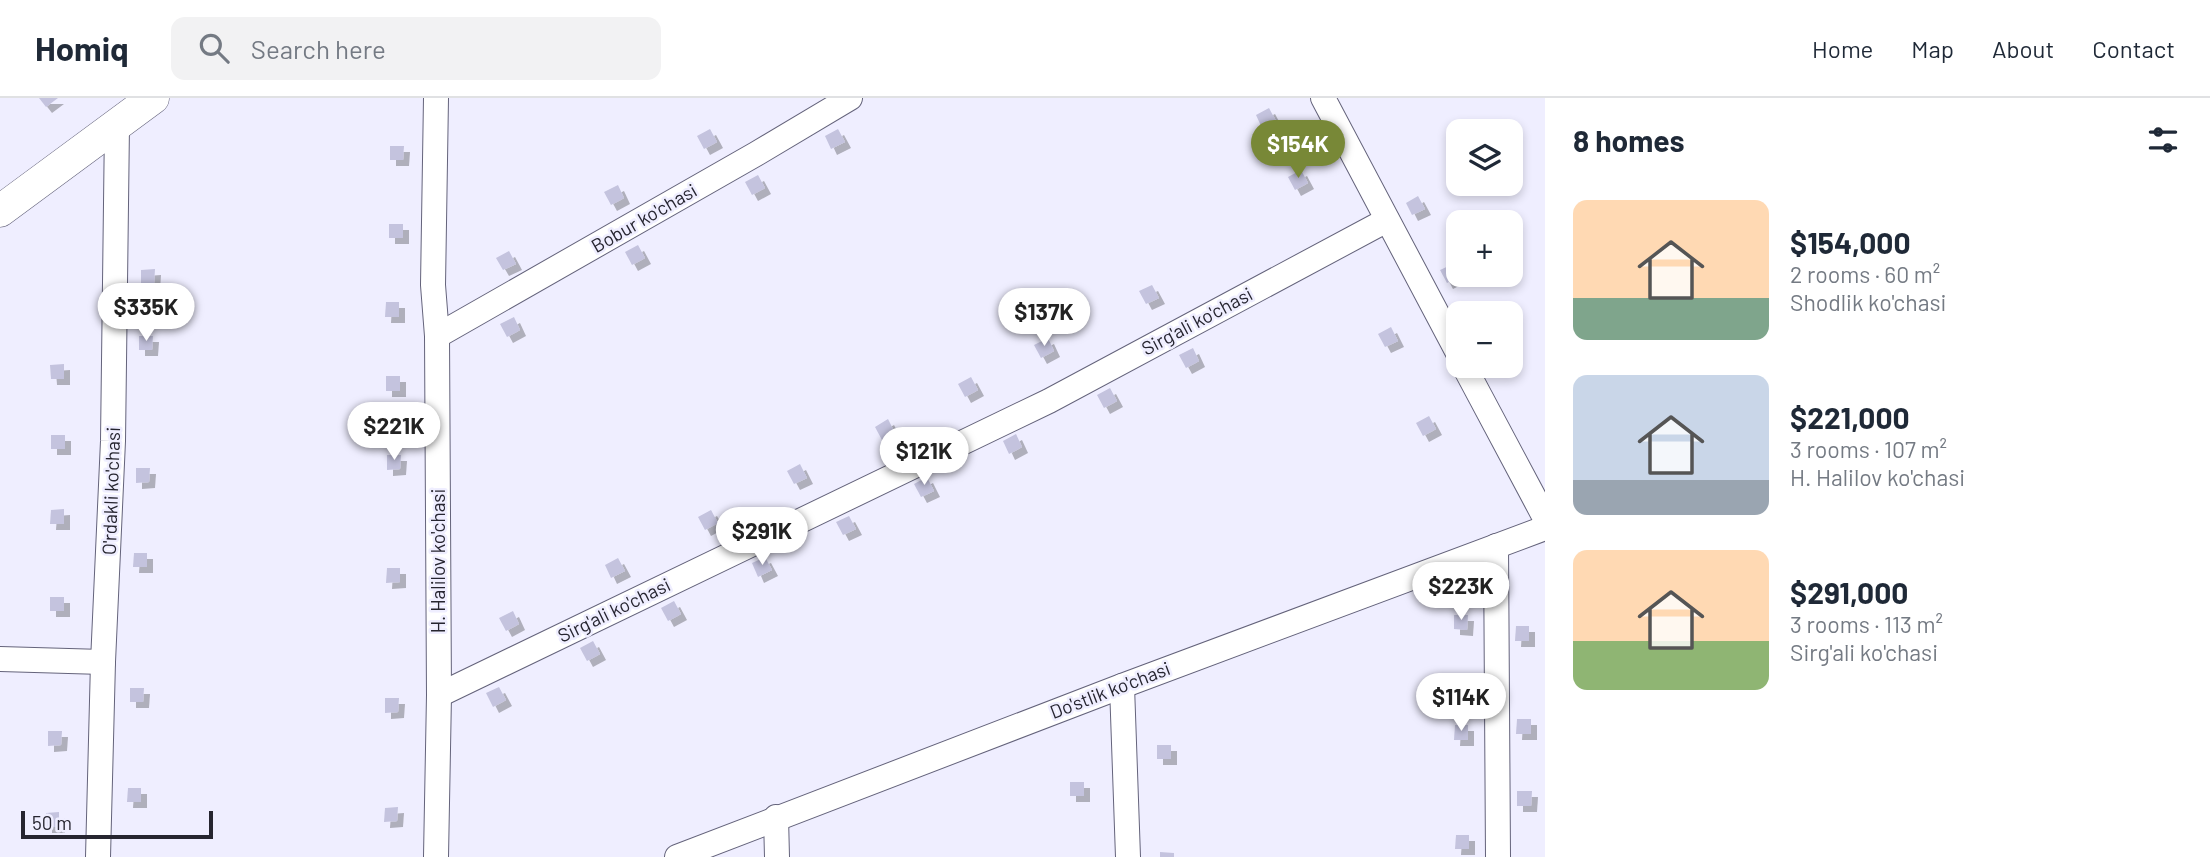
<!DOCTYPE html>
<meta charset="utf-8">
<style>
:root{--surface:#fff;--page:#f2f2f3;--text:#1f2937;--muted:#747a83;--line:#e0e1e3;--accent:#788837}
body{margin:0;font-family:Barlow,sans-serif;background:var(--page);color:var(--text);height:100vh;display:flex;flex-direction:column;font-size:26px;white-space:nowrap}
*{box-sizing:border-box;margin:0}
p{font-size:23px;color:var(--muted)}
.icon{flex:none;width:38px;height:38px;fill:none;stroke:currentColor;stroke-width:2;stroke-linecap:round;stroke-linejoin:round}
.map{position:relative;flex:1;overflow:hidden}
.drawer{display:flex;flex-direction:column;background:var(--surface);width:665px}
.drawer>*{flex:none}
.tools{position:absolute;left:1446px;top:21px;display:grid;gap:14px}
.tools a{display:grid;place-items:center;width:77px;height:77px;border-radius:14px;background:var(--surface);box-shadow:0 4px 10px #0003;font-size:35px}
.scale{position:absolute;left:21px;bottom:18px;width:192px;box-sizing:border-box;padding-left:7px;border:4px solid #262530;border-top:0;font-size:19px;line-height:24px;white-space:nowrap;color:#262530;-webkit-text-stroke:5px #efeeff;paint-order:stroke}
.price{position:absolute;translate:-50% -60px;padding:0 16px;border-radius:24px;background:#fff;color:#222;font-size:23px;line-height:46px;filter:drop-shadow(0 2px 4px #0008)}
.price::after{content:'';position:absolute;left:50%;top:42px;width:21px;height:16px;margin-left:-10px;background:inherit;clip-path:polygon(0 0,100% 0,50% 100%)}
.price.selected{background:var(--accent);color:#fff}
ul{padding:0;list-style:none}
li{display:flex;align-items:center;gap:21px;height:175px;padding:0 28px}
li span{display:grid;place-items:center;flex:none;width:196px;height:140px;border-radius:14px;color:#555}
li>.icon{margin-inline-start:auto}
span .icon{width:84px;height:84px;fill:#fffc;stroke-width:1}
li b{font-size:30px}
h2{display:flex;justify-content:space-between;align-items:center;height:84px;padding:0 28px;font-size:30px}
header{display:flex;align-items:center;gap:42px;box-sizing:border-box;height:98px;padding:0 35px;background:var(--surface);border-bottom:2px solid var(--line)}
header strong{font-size:33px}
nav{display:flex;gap:38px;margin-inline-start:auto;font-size:24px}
.search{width:490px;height:63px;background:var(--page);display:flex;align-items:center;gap:18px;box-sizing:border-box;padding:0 24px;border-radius:14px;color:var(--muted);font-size:26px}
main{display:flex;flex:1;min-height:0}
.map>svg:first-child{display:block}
.building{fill:#c4c3de;filter:url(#shadow)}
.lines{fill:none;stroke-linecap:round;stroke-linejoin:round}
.minor-casing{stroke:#64637b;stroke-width:26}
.tertiary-casing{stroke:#64637b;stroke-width:33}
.minor{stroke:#fff;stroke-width:24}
.tertiary{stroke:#fff;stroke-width:32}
.labels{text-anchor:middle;stroke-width:5;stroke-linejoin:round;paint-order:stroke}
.street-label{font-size:19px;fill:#262530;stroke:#efeeff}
</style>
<header>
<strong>Homiq</strong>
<div class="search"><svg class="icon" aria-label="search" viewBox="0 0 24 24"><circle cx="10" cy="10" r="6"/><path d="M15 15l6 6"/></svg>Search here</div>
<nav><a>Home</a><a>Map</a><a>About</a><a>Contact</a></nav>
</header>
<main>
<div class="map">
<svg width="1545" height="759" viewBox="0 0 1545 759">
<defs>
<filter id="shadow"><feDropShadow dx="6" dy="6" stdDeviation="0" flood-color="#0004"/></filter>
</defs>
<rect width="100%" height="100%" fill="#efeeff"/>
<g class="building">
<path d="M39,0h19l-12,9z"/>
<path d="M1269,10l7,13 -14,7 -6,-13z"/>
<path d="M710,31l7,13 -13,7 -7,-13z"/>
<path d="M838,31l7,13 -14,7 -6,-13z"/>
<path d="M390,48h14l-1,14h-13z"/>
<path d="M1301,72l7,13 -13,7 -7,-13z"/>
<path d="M758,77l7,13 -13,7 -7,-13z"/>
<path d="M618,87l6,13 -13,7 -7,-13z"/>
<path d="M1418,98l7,13 -13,6 -6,-12z"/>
<rect x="389" y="126" width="14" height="14"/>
<path d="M638,147l7,13 -13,7 -7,-13z"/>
<path d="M509,153l7,13 -13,6 -7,-12z"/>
<path d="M1453,166l6,13 -12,6 -7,-13z"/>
<path d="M155,171l-1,15h-13v-14z"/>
<path d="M1152,187l7,13 -13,6 -7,-13z"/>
<path d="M386,204h13v15h-14z"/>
<path d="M514,219l6,13 -13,7 -7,-13z"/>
<path d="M1391,229l7,14 -13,6 -7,-13z"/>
<path d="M139,238h14l-1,14h-13z"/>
<path d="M1048,240l6,13 -13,7 -7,-13z"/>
<path d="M1193,250l6,13 -13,7 -7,-13z"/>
<path d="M64,266v15h-13l-1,-14z"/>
<rect x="386" y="278" width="14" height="15"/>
<path d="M971,279l7,13 -13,7 -7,-13z"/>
<path d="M1110,290l7,13 -13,7 -7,-13z"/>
<path d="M1429,318l7,13 -13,7 -7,-13z"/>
<path d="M888,321l7,14 -13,7 -7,-13z"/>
<path d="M1016,336l6,13 -13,7 -6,-13z"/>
<rect x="51" y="337" width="14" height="14"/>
<path d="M387,357h14l-1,14 -13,1z"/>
<path d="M800,366l7,14 -13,6 -7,-13z"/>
<path d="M136,370h14l-1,14 -13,1z"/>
<path d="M927,379l7,14 -13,6 -7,-13z"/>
<path d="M64,411v15h-14l1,-14z"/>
<path d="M711,412l7,13 -13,7 -7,-13z"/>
<path d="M849,418l7,13 -13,6 -7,-13z"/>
<path d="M134,455h13v14h-14z"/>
<path d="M765,459l7,13 -14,7 -6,-14z"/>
<path d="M618,460l7,13 -14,7 -6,-13z"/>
<path d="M387,470h13v14l-14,1z"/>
<rect x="50" y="499" width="14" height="14"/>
<path d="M674,503l7,13 -13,7 -7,-13z"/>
<path d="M513,513l6,13 -13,7 -7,-13z"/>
<path d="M1454,517h14l-1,15 -13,-1z"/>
<path d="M1516,528h13v15h-14z"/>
<path d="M593,543l7,13 -13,7 -7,-13z"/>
<path d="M499,589l7,13 -13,7 -7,-14z"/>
<path d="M130,590h14l-1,14h-13z"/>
<path d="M385,600h14l-1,14 -13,1z"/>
<path d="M1517,621h14v15h-15z"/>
<path d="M1455,627h13v15h-14z"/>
<path d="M48,633h14l-1,14 -13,1z"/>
<rect x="1157" y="647" width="14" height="14"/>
<rect x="1070" y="684" width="14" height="14"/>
<path d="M128,690h13v14h-14z"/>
<path d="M1517,693h15l-1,15h-14z"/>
<path d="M398,709l-1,14 -13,1 1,-14z"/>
<path d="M59,714v15h-13v-14z"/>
<path d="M1456,737h13v14h-14z"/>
<path d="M1160,754l14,1v4h-14z"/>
</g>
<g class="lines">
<g class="minor-casing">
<g id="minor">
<path d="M436,0l-3,187 4,51 2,359 -3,162"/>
<path d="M1323,0l135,255"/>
<path d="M437,238l319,-182 94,-56"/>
<path d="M1464,268l81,152"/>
<path d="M1496,448l2,311"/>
<path d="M0,561l103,3"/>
<path d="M1122,588l6,171"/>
<path d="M439,597l610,-294 338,-181"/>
<path d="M776,719l1,40"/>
<path d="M98,759l5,-195 10,-221 4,-316"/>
<path d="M677,759l445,-171 423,-158"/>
</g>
</g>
<g class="tertiary-casing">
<path id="tertiary" d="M0,113l153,-113"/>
</g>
<use href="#minor" class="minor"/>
<use href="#tertiary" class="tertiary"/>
</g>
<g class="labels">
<g class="street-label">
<text transform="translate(644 120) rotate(-30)" y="7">Bobur ko'chasi</text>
<text transform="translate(1197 223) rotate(-28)" y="7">Sirg'ali ko'chasi</text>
<text transform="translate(111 393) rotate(-88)" y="7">O'rdakli ko'chasi</text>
<text transform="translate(438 463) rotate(-90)" y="7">H. Halilov ko'chasi</text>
<text transform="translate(614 512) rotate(-26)" y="7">Sirg'ali ko'chasi</text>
<text transform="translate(1110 592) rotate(-21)" y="7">Do'stlik ko'chasi</text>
</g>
</g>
</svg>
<div class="tools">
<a><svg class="icon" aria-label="layers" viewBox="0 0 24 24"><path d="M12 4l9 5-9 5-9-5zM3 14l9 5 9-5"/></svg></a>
<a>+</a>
<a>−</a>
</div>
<div class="scale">50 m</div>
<b class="price selected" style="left:1298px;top:82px">$154K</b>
<b class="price" style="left:146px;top:245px">$335K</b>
<b class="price" style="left:1044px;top:250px">$137K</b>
<b class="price" style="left:394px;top:364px">$221K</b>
<b class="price" style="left:924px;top:389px">$121K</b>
<b class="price" style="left:762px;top:469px">$291K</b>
<b class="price" style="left:1461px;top:524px">$223K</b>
<b class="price" style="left:1461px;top:635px">$114K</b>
</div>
<section class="drawer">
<h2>8 homes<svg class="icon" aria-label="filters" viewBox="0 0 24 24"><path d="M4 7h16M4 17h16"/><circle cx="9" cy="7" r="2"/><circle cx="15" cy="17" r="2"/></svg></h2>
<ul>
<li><span style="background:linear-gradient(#ffd9b3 70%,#7fa58c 0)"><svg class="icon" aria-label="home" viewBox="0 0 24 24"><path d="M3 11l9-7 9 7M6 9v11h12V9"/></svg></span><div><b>$154,000</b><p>2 rooms · 60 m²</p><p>Shodlik ko'chasi</p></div></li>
<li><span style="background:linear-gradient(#c9d6e8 75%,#9aa5b1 0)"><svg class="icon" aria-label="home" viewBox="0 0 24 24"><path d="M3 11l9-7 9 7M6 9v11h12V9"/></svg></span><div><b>$221,000</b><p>3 rooms · 107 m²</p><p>H. Halilov ko'chasi</p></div></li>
<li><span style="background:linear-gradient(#ffd9b3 65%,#8fb573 0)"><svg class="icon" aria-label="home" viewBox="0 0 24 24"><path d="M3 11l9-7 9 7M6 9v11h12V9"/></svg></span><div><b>$291,000</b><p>3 rooms · 113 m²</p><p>Sirg'ali ko'chasi</p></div></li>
</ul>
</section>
</main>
